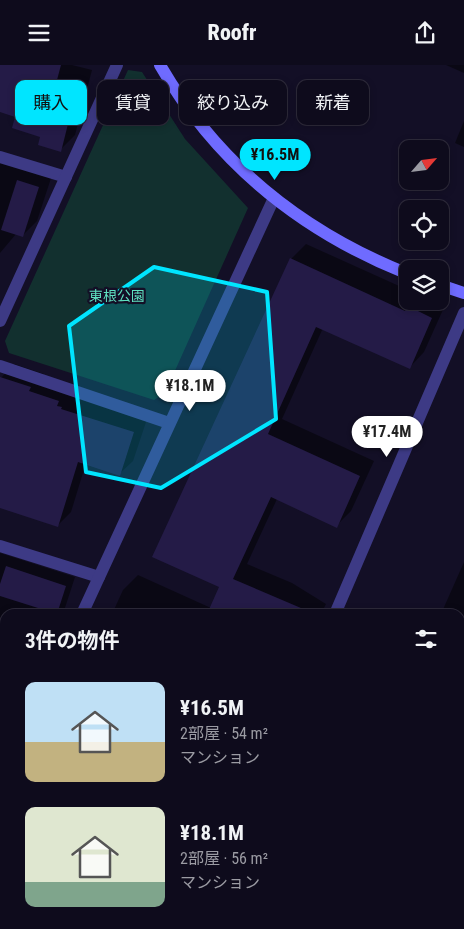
<!DOCTYPE html>
<html lang="ja">
<meta charset="utf-8">
<style>
:root{--surface:#0e0b1c;--page:#171425;--text:#f1f3f6;--muted:#9b9ba3;--line:#2e2b3b;--accent:#00e5ff}
body{margin:0;font-family:"Roboto Condensed","Noto Sans JP",sans-serif;background:var(--page);color:var(--text);height:100vh;display:flex;flex-direction:column;font-size:19px;white-space:nowrap}
*{box-sizing:border-box;margin:0}
p{font-size:16px;color:var(--muted)}
.icon{flex:none;width:28px;height:28px;fill:none;stroke:currentColor;stroke-width:2;stroke-linecap:round;stroke-linejoin:round}
.map{position:relative;flex:1;overflow:hidden}
.details{position:absolute;left:0px;top:544px;width:465px;height:321px;display:flex;flex-direction:column;background:var(--surface);border-radius:15px 15px 0 0;box-shadow:0 2px 8px #0003,0 0 0 1px var(--line)}
.details>*{flex:none}
.top-card{position:absolute;left:15px;top:15px;width:435px;height:45px;display:flex;gap:10px}
.needle{width:32px;rotate:62deg}
.buttons{position:absolute;left:399px;top:75px;display:grid;gap:10px}
.buttons a{display:grid;place-items:center;width:50px;height:50px;border-radius:10px;background:var(--surface);box-shadow:0 2px 8px #0003,0 0 0 1px var(--line);font-size:25px}
.price{position:absolute;translate:-50% -42px;padding:0 11px;border-radius:18px;background:#fff;color:#222;font-size:16px;line-height:32px;filter:drop-shadow(0 1px 2px #0008)}
.price::after{content:'';position:absolute;left:50%;top:30px;width:15px;height:11px;margin-left:-8px;background:inherit;clip-path:polygon(0 0,100% 0,50% 100%)}
.price.active{background:var(--accent);color:#111}
ul{padding:0;list-style:none}
li{display:flex;align-items:center;gap:15px;height:125px;padding:0 25px}
li span{display:grid;place-items:center;flex:none;width:140px;height:100px;border-radius:10px;color:#555}
li>.icon{margin-inline-start:auto}
span .icon{width:60px;height:60px;fill:#fffc;stroke-width:1}
li b{font-size:21px}
h2{display:flex;justify-content:space-between;align-items:center;height:60px;padding:0 25px;font-size:21px}
.tag{padding:0 18px;border-radius:10px;background:var(--surface);box-shadow:0 2px 8px #0003,0 0 0 1px var(--line);font-size:18px;line-height:45px}
.tag.active{background:var(--accent);color:#111}
header{display:flex;justify-content:space-between;align-items:center;height:65px;padding:0 25px;background:var(--surface);font-size:22px;font-weight:800}
.map>svg:first-child{display:block}
.green{fill:#12302f}
.shadow{fill:#0007}
.building{fill:#241b47}
.lines{fill:none;stroke-linecap:round;stroke-linejoin:round}
.street{stroke:#3d3a85;stroke-width:12}
.secondary{stroke:#6f6bff;stroke-width:12}
.marked{fill:#00e5ff;fill-opacity:0.2;stroke:#00e5ff;stroke-width:4;stroke-linejoin:round}
.labels{text-anchor:middle;stroke-width:4.5;stroke-linejoin:round;paint-order:stroke}
.park-label{font-size:14px;fill:#5fe0c0;stroke:#130f26}
</style>
<header><svg class="icon" aria-label="menu" viewBox="0 0 24 24"><path d="M4 6h16M4 12h16M4 18h16"/></svg>Roofr<svg class="icon" aria-label="share" viewBox="0 0 24 24"><path d="M12 15V3M7 8l5-5 5 5M5 13v7h14v-7"/></svg></header>
<div class="map">
<svg width="464" height="864" viewBox="0 0 464 864">
<rect width="100%" height="100%" fill="#130f26"/>
<path class="green" d="M128,5l14,2 43,67 63,69 -83,185 -11,7 -145,-47 -4,-12z"/>
<g class="shadow">
<path d="M0,0h72l20,5 -17,65 -15,15 -44,-34 -16,-5z"/>
<path d="M446,0h18v8z"/>
<path d="M464,56v26l-9,-4z"/>
<path d="M0,93l53,14 -16,49 -15,15 -6,-2 -16,19z"/>
<path d="M306,179l102,46v11l32,-1 6,3 -22,49 -14,15 -87,-39 -41,91 92,42 -23,50 -15,15 -59,-27 -30,65 45,19 34,21 -5,10h-209l11,-24 15,-15 73,33 10,-22 70,-327z"/>
<path d="M14,299l30,10 -2,3 105,42 -14,42 -14,13 -33,-11 -15,49 -14,14 -57,-19v-128z"/>
<path d="M0,488l75,24 -12,37h-58l-1,121 -4,-1z"/>
<path d="M464,497v126l-4,10v-84h-19z"/>
<path d="M460,636l4,2v35l-4,10z"/>
<path d="M179,860h199l-1,4h-200z"/>
</g>
<g class="building">
<path d="M0,0h61l-4,15 21,4 -17,68 -23,-7 2,-8 -28,-9 3,-11 -15,-5z"/>
<path d="M17,115l22,7 -16,50 -22,-7z"/>
<path d="M290,193l115,53 3,-5 24,12 -22,51 -94,-42 -48,107 92,42 -23,52 -66,-31 -38,82 82,35h-108l12,-27 -67,-30z"/>
<path d="M0,312l31,10 -2,4 30,10 -2,5 5,1 -1,2 73,23 -14,44 -42,-14 -20,65 -58,-19z"/>
<path d="M6,501l60,20 -9,28 -57,-18v-12z"/>
</g>
<g class="lines">
<g class="street">
<path d="M0,92l66,20"/>
<path d="M0,256l117,-256"/>
<path d="M0,301l169,57"/>
<path d="M0,481l99,31"/>
<path d="M82,549l192,-416"/>
<path d="M335,549l129,-301"/>
<path d="M0,696l5,2"/>
<path d="M0,729l5,-11"/>
<path d="M460,842l4,1"/>
</g>
<g class="secondary">
<path d="M160,0c57,99 143,167 248,209"/>
<path d="M440,220l24,8"/>
<path d="M460,802l4,-9"/>
<path d="M433,864l2,-4"/>
</g>
</g>
<path class="marked" d="M154,202l113,25 9,127 -115,69 -75,-16 -17,-146z"/>
<g class="labels">
<g class="park-label">
<text x="117" y="236">東根公園</text>
</g>
</g>
</svg>
<div class="buttons">
<a><svg class="needle" viewBox="-14 -14 28 28"><path d="M0-13l5 13h-10z" fill="#e53935"/><path d="M0 13l5-13h-10z" fill="#9b9ba3"/></svg></a>
<a><svg class="icon" aria-label="locate" viewBox="0 0 24 24"><circle cx="12" cy="12" r="6"/><path d="M12 2v4M12 18v4M2 12h4M18 12h4"/></svg></a>
<a><svg class="icon" aria-label="layers" viewBox="0 0 24 24"><path d="M12 4l9 5-9 5-9-5zM3 14l9 5 9-5"/></svg></a>
</div>
<b class="price active" style="left:275px;top:116px">¥16.5M</b>
<b class="price" style="left:190px;top:347px">¥18.1M</b>
<b class="price" style="left:387px;top:393px">¥17.4M</b>
<div class="top-card">
<a class="tag active">購入</a>
<a class="tag">賃貸</a>
<a class="tag">絞り込み</a>
<a class="tag">新着</a>
</div>
<section class="details">
<h2>3件の物件<svg class="icon" aria-label="filters" viewBox="0 0 24 24"><path d="M4 7h16M4 17h16"/><circle cx="9" cy="7" r="2"/><circle cx="15" cy="17" r="2"/></svg></h2>
<ul>
<li><span style="background:linear-gradient(#bfe0f5 60%,#c2b280 0)"><svg class="icon" aria-label="home" viewBox="0 0 24 24"><path d="M3 11l9-7 9 7M6 9v11h12V9"/></svg></span><div><b>¥16.5M</b><p>2部屋 · 54 m²</p><p>マンション</p></div></li>
<li><span style="background:linear-gradient(#dfe7d0 75%,#7fa58c 0)"><svg class="icon" aria-label="home" viewBox="0 0 24 24"><path d="M3 11l9-7 9 7M6 9v11h12V9"/></svg></span><div><b>¥18.1M</b><p>2部屋 · 56 m²</p><p>マンション</p></div></li>
</ul>
</section>
</div>
